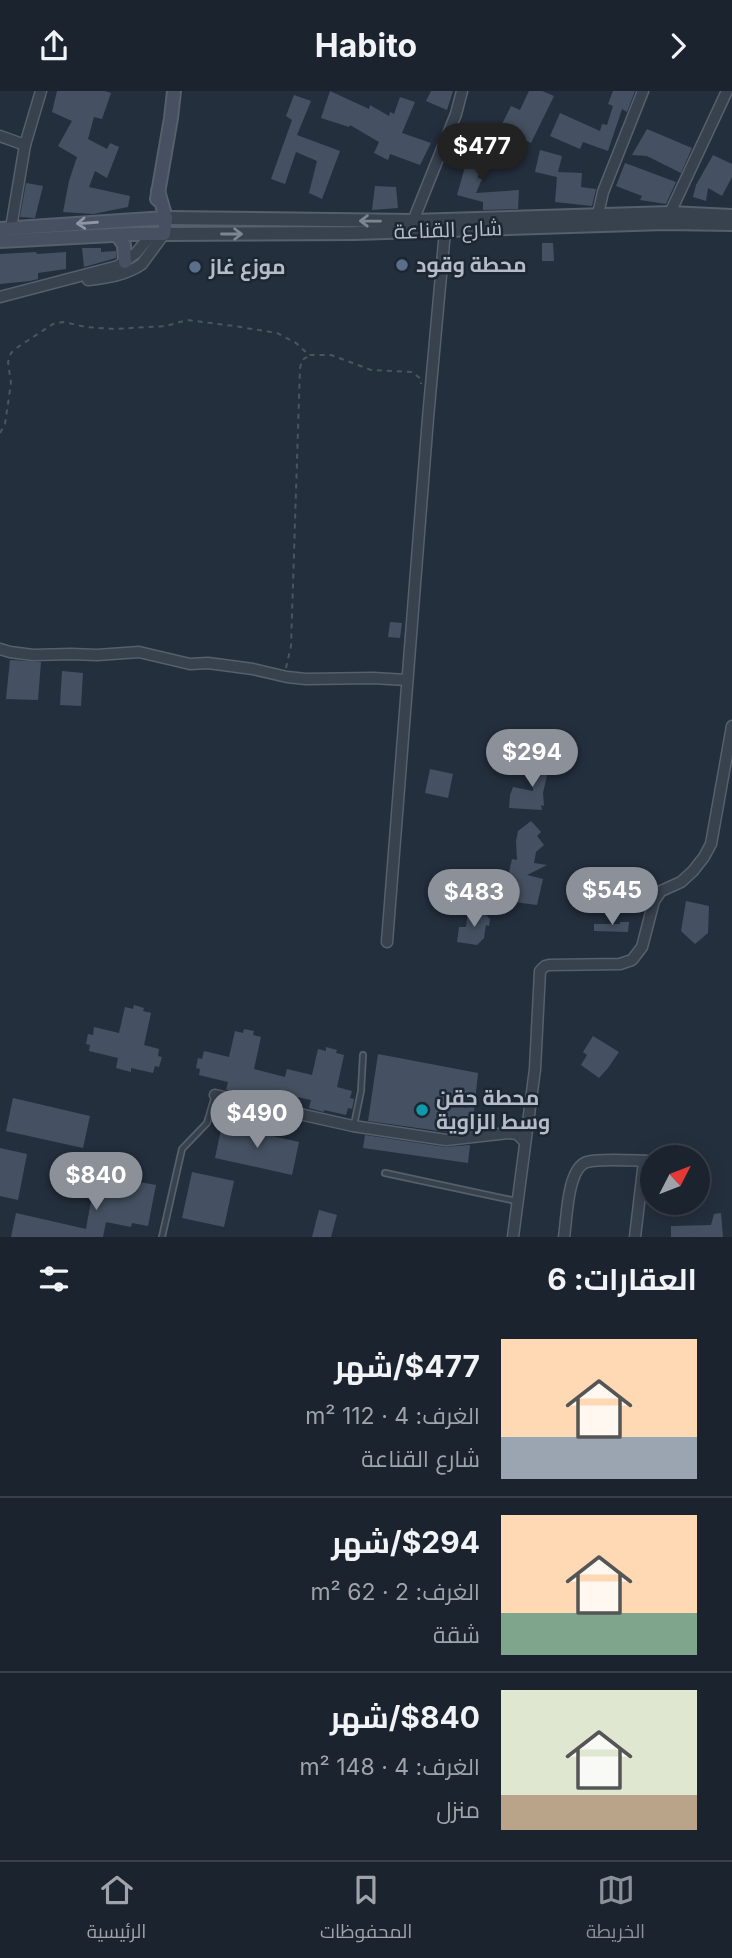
<!DOCTYPE html>
<html lang="ar">
<meta charset="utf-8">
<style>
:root{--surface:#1b232e;--page:#242b36;--text:#f1f3f6;--muted:#a0a4aa;--line:#39404a;--accent:#8c9099}
body{margin:0;font-family:Inter,Cairo,sans-serif;background:var(--page);color:var(--text);direction:rtl;height:100vh;display:flex;flex-direction:column;font-size:26px;white-space:nowrap}
*{box-sizing:border-box;margin:0}
p{font-size:23px;color:var(--muted)}
.icon{flex:none;width:38px;height:38px;fill:none;stroke:currentColor;stroke-width:2;stroke-linecap:round;stroke-linejoin:round}
.map{position:relative;height:1146px;overflow:hidden;direction:ltr}
.sheet{display:flex;flex-direction:column;background:var(--surface);flex:1}
.sheet>*{flex:none}
.needle{width:46px;rotate:48deg}
.fabs{position:absolute;left:640px;top:1054px;display:grid;gap:14px}
.fabs a{display:grid;place-items:center;width:70px;height:70px;border-radius:50%;background:var(--surface);box-shadow:0 4px 18px #0003,0 0 0 2px var(--line);font-size:35px}
.price{position:absolute;translate:-50% -60px;padding:0 16px;border-radius:24px;background:var(--accent);color:#fff;font-size:23px;line-height:46px;filter:drop-shadow(0 2px 4px #0008)}
.price::after{content:'';position:absolute;left:50%;top:42px;width:21px;height:16px;margin-left:-10px;background:inherit;clip-path:polygon(0 0,100% 0,50% 100%)}
.price.on{background:#222;color:#fff}
ul{padding:0;list-style:none}
li{display:flex;align-items:center;gap:21px;height:175px;padding:0 35px}
li+li{border-top:2px solid var(--line)}
li span{display:grid;place-items:center;flex:none;width:196px;height:140px;border-radius:0px;color:#555}
li>.icon{margin-inline-start:auto}
span .icon{width:84px;height:84px;fill:#fffc;stroke-width:1}
li b{font-size:30px}
h2{display:flex;justify-content:space-between;align-items:center;height:84px;padding:0 35px;font-size:30px}
header{display:flex;justify-content:space-between;align-items:center;height:91px;padding:0 35px;background:var(--surface);font-size:32px;font-weight:700}
.tabs{display:flex;justify-content:space-around;align-items:center;height:98px;border-top:2px solid var(--line);background:var(--surface);font-size:19px;color:var(--muted)}
.tabs a{display:grid;justify-items:center;gap:4px}
.tabs .on{color:var(--accent)}
.map>svg:first-child{display:block}
.building{fill:#455162}
.lines{fill:none;stroke-linecap:round;stroke-linejoin:round}
.service-casing{stroke:#565f6c;stroke-width:8}
.minor-casing{stroke:#565f6c;stroke-width:13}
.tertiary-casing{stroke:#565f6c;stroke-width:16}
.secondary-casing{stroke:#565f6c;stroke-width:16}
.path{stroke:#44595c;stroke-width:2;stroke-dasharray:5 5;stroke-linecap:butt}
.service{stroke:#38414e;stroke-width:4.5}
.minor{stroke:#38414e;stroke-width:10}
.tertiary{stroke:#38414e;stroke-width:12}
.secondary{stroke:#465061;stroke-width:12}
.oneway{stroke:#7c8592}
.oneway2{stroke:#8e96a5}
.service-dot{fill:#5c6f8a;stroke:#1d2633;stroke-width:2.5}
.culture-dot{fill:#0f9aa8;stroke:#1d2633;stroke-width:2.5}
.labels{text-anchor:middle;stroke-width:5;stroke-linejoin:round;paint-order:stroke}
.street-label{font-size:21px;fill:#b4bcc9;stroke:#1d2633}
.poi-label{font-size:21px;font-weight:bold;fill:#b4bcc9;stroke:#1d2633;text-anchor:start}
</style>
<header><svg class="icon" aria-label="forward" viewBox="0 0 24 24"><path d="M9 5l7 7-7 7"/></svg>Habito<svg class="icon" aria-label="share" viewBox="0 0 24 24"><path d="M12 15V3M7 8l5-5 5 5M5 13v7h14v-7"/></svg></header>
<div class="map">
<svg width="732" height="1146" viewBox="0 0 732 1146">
<rect width="100%" height="100%" fill="#242f3e"/>
<g class="building">
<path d="M57,0h48l6,2 -9,26 -8,-2 -6,22 19,10 3,-6 9,4 -12,31 -12,-7 -6,16 41,9 -2,11 -35,7 -30,-2 6,-31 8,-24 -19,-11 14,-25 -20,-9z"/>
<path d="M330,0l39,18 1,-4 19,11 1,-4 4,2 6,-17 15,5 -13,31 29,10 -11,22 -30,-11 -2,6 -14,-7 5,-11 -29,-17 -1,2 -28,-9z"/>
<path d="M431,0h22l-6,19 -21,-9z"/>
<path d="M529,0h13l12,5 -23,47 -31,-15 11,-22 9,4z"/>
<path d="M613,0h22l-8,21 -5,-3 -14,42 -25,-9 -3,7 -30,-13 10,-23 40,18 2,-7 5,1 6,-19 -5,-2z"/>
<path d="M294,4l17,6 -14,34 43,16 -18,48 -13,-6 8,-32 -21,-9 -11,32 -14,-5 21,-59 -6,-4z"/>
<path d="M647,38l45,19 -11,25 -34,-17 -15,-1z"/>
<path d="M458,53l24,8 -4,26 4,1 -6,14 43,-3 -1,19 -35,1v-8l-26,-7 8,-28 -8,-2z"/>
<path d="M540,59l22,6 -4,16 24,1 -1,14 15,2 -4,17 -37,-4 2,-25 -22,-5z"/>
<path d="M713,64l19,9v13l-10,19 -14,-8 -2,13 -13,-4 3,-12z"/>
<path d="M625,72l51,19 -10,22 -26,-4 2,-4 -26,-10z"/>
<path d="M26,92l17,3 -8,32 -15,-1z"/>
<path d="M375,95l21,1 2,21 -26,2z"/>
<path d="M542,152h11l1,18h-12z"/>
<path d="M82,157h19v4l15,-1v7l-32,9z"/>
<path d="M36,161l1,2 29,-2v17l-28,4v6l-8,2 -30,3v-30z"/>
<path d="M390,531l12,1 -2,15 -12,-1z"/>
<path d="M10,569l31,2 -3,38 -32,-1z"/>
<path d="M62,580l21,2 -2,33 -21,-1z"/>
<path d="M539,666l14,2 -2,12h-3l-5,22 1,13 -3,-1 1,5 -33,-2 1,-13 3,-8 20,4v-11h2z"/>
<path d="M430,678l23,5 -5,24 -23,-5z"/>
<path d="M531,730l10,11 -4,4 7,9 -8,7 -2,11 13,2 -20,10 16,4 -6,26 -31,-4v-12l-1,1 7,-31 5,1 -1,-19 2,-10z"/>
<path d="M686,810l23,5 -1,27 -13,11 -14,-13z"/>
<path d="M468,820l17,3 5,5 -1,7 -3,-1 -2,13 -7,7 -20,-3 2,-15h7z"/>
<path d="M620,831h9l-1,10 -34,-1v-7h26z"/>
<path d="M134,914l10,3 -1,3 8,2 -7,32 15,4 -1,7 4,1 -3,10 -4,-1 -2,7 -22,-5v4l-15,-4 2,-10 -29,-7 1,-6 -4,-1 2,-10 5,1 1,-8 25,6 6,-26 8,2z"/>
<path d="M244,938l10,2 -1,4 8,2 -7,32 31,8 2,-8 25,6 6,-26 8,2v-4l11,3 -1,3 8,2 -7,32 15,4 -2,7 4,1 -2,10 -4,-1 -2,7 -22,-5v2l-15,-4 2,-8 -46,-10 -2,7 -37,-7 2,-8 -29,-7 1,-6 -4,-1 2,-10 4,1 2,-8 25,6 6,-26 8,2z"/>
<path d="M593,945l26,16 -11,16 -9,10 -18,-13 6,-10 -4,-3z"/>
<path d="M378,963l100,19 -6,57 -26,2 -78,-11z"/>
<path d="M13,1007l77,18 -7,32 -77,-17z"/>
<path d="M222,1034l77,17 -7,33 -77,-17z"/>
<path d="M365,1044l80,12 25,-2 -2,18 -105,-15z"/>
<path d="M0,1057l27,6 -9,46 -18,-4z"/>
<path d="M192,1081l42,9 -10,46 -42,-9z"/>
<path d="M96,1082l23,5 -2,11 15,3 2,-11 22,4 -8,41 -16,-3 -1,4 -25,-5 -3,15h-92l5,-24 70,16z"/>
<path d="M319,1119l18,5 -6,22h-19z"/>
<path d="M721,1122l2,24h-52v-11l40,-1 3,-11z"/>
</g>
<g class="lines">
<g class="service-casing">
<g id="service">
<path d="M354,1034l7,-34 2,-36"/>
<path d="M385,1082l131,28"/>
<path d="M162,1146l20,-88 25,-26 8,-27"/>
</g>
</g>
<g class="minor-casing">
<g id="minor">
<path d="M0,45l25,9"/>
<path d="M670,122l57,-122"/>
<path d="M598,123l5,-22 40,-101"/>
<path d="M413,130l43,-107 6,-23"/>
<path d="M11,137l14,-83 16,-54"/>
<path d="M88,189c18,-2 39,-5 54,-16l22,-30"/>
<path d="M0,206l118,-31 18,-13 16,-19"/>
<path d="M0,558l10,3 23,3 38,-1 26,1 42,-3 51,12 18,-1 45,6 34,8 19,2 67,-1 34,2"/>
<path d="M387,851l41,-524 17,-187"/>
<path d="M215,1004l138,31 93,14 62,-7 9,1 8,8"/>
<path d="M513,1146l22,-168 5,-98 5,-5 4,-1 71,-1 12,-4 10,-13 12,-46 7,-10 20,-9 12,-11 11,-14 7,-13 21,-118"/>
<path d="M564,1146c3,-18 3,-69 23,-75 13,-4 51,-1 66,-1"/>
<path d="M635,1146l9,-76"/>
</g>
</g>
<g class="tertiary-casing">
<g id="tertiary">
<path d="M166,127l247,3 257,-8 62,3"/>
<path d="M164,143l191,-1 310,-10 67,1"/>
</g>
</g>
<g class="secondary-casing">
<g id="secondary">
<path d="M157,108l14,-81 3,-27"/>
<path d="M0,138l166,-11"/>
<path d="M117,144l7,10 1,17"/>
<path d="M0,150l131,-7h33l2,-16 -8,-27"/>
</g>
</g>
<g class="path">
<path d="M0,342l5,-9 6,-41 -3,-21 3,-9 7,-6 35,-23 10,-2 23,5 28,2 52,-3 21,-6 47,6 43,7 19,10 13,12h22l40,15 41,2 9,7v5"/>
<path d="M286,577l5,-22 9,-278 2,-8 7,-4"/>
</g>
<use href="#service" class="service"/>
<use href="#minor" class="minor"/>
<use href="#tertiary" class="tertiary"/>
<use href="#secondary" class="secondary"/>
</g>
<defs><path id="oneway-shaft" d="M-6 0H5M1.5-3L5.5 0L1.5 3" fill="none" stroke-width="1.6" stroke-linecap="round" stroke-linejoin="round" transform="scale(1.75)"/></defs>
<g class="oneway">
<use href="#oneway-shaft" transform="translate(370 130) rotate(-179)"/>
<use href="#oneway-shaft" transform="translate(232 143)"/>
</g>
<use class="oneway2" href="#oneway-shaft" transform="translate(87 132) rotate(176)"/>
<g class="service-dot">
<circle cx="402" cy="174" r="7"/>
<circle cx="195" cy="176" r="7"/>
</g>
<circle class="culture-dot" cx="422" cy="1019" r="7"/>
<g class="labels">
<g class="street-label">
<text transform="translate(448 139) rotate(-2)" y="7">شارع القناعة</text>
</g>
<g class="poi-label">
<text x="416" y="181">محطة وقود</text>
<text x="209" y="183">موزع غاز</text>
<text x="436" y="1014">محطة حقن<tspan x="436" dy="24">وسط الزاوية</tspan></text>
</g>
</g>
</svg>
<div class="fabs">
<a><svg class="needle" viewBox="-14 -14 28 28"><path d="M0-13l5 13h-10z" fill="#e53935"/><path d="M0 13l5-13h-10z" fill="#a0a4aa"/></svg></a>
</div>
<b class="price on" style="left:482px;top:92px">$477</b>
<b class="price" style="left:532px;top:698px">$294</b>
<b class="price" style="left:612px;top:836px">$545</b>
<b class="price" style="left:474px;top:838px">$483</b>
<b class="price" style="left:257px;top:1059px">$490</b>
<b class="price" style="left:96px;top:1121px">$840</b>
</div>
<section class="sheet">
<h2>العقارات: 6<svg class="icon" aria-label="filters" viewBox="0 0 24 24"><path d="M4 7h16M4 17h16"/><circle cx="9" cy="7" r="2"/><circle cx="15" cy="17" r="2"/></svg></h2>
<ul>
<li><span style="background:linear-gradient(#ffd9b3 70%,#9aa5b1 0)"><svg class="icon" aria-label="home" viewBox="0 0 24 24"><path d="M3 11l9-7 9 7M6 9v11h12V9"/></svg></span><div><b>$477/شهر</b><p>الغرف: 4 · 112 m²</p><p>شارع القناعة</p></div></li>
<li><span style="background:linear-gradient(#ffd9b3 70%,#7fa58c 0)"><svg class="icon" aria-label="home" viewBox="0 0 24 24"><path d="M3 11l9-7 9 7M6 9v11h12V9"/></svg></span><div><b>$294/شهر</b><p>الغرف: 2 · 62 m²</p><p>شقة</p></div></li>
<li><span style="background:linear-gradient(#dfe7d0 75%,#b9a48a 0)"><svg class="icon" aria-label="home" viewBox="0 0 24 24"><path d="M3 11l9-7 9 7M6 9v11h12V9"/></svg></span><div><b>$840/شهر</b><p>الغرف: 4 · 148 m²</p><p>منزل</p></div></li>
</ul>
</section>
<nav class="tabs">
<a class="on"><svg class="icon" aria-label="map" viewBox="0 0 24 24"><path d="M3 6l6-2 6 2 6-2v14l-6 2-6-2-6 2zM9 4v14M15 6v14"/></svg>الخريطة</a>
<a><svg class="icon" aria-label="saved" viewBox="0 0 24 24"><path d="M7 4h10v16l-5-4-5 4z"/></svg>المحفوظات</a>
<a><svg class="icon" aria-label="home" viewBox="0 0 24 24"><path d="M3 11l9-7 9 7M6 9v11h12V9"/></svg>الرئيسية</a>
</nav>
